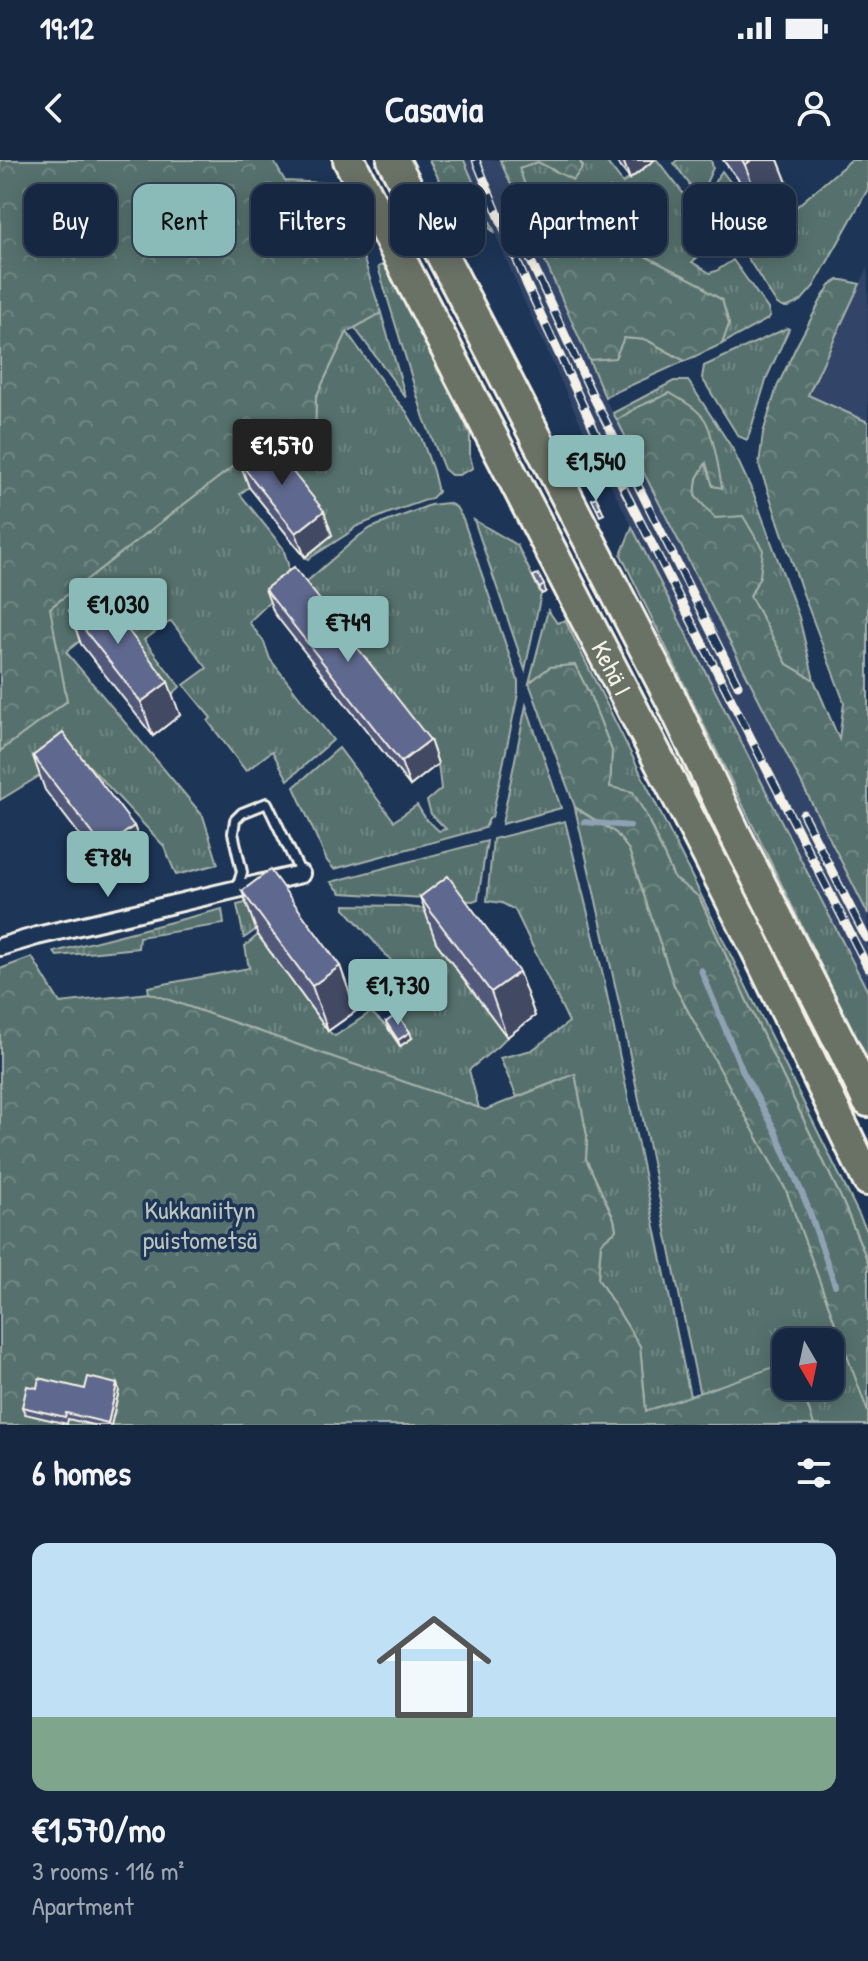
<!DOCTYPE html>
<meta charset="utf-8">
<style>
:root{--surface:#162841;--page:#23344c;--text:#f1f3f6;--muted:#9ea6b1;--line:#35445a;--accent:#8bbbb9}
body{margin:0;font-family:"Patrick Hand",sans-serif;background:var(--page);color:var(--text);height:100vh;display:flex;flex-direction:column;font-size:30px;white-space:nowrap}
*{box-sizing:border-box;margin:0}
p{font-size:26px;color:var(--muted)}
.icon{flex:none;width:44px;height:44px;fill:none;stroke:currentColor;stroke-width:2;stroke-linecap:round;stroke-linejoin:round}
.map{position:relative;height:1265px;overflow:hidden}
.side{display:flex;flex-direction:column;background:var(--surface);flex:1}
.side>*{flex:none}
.banner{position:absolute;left:24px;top:24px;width:820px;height:72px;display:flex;gap:16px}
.needle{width:52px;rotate:171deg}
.fabs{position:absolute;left:772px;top:1168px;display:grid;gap:16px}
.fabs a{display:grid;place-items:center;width:72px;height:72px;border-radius:16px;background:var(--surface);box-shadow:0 4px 20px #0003,0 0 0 2px var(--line);font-size:40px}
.price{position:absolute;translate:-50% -68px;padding:0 18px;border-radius:8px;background:var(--accent);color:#111;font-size:26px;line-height:52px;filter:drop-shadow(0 2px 4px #0008)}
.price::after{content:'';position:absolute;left:50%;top:48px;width:24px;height:18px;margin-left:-12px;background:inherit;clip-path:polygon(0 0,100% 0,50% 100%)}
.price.active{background:#222;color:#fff}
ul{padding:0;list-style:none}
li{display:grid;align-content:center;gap:16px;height:424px;padding:0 32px}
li+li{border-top:2px solid var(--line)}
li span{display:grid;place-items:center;height:248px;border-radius:16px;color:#555}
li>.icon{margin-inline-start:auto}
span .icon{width:144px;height:144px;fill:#fffc;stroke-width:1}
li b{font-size:34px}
h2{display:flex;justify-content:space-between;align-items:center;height:96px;padding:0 32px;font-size:34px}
.chip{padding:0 28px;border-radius:16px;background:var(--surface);box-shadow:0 4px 20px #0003,0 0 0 2px var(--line);font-size:28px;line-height:72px}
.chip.active{background:var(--accent);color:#111}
.status{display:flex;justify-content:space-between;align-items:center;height:56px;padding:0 40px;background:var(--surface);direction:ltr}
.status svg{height:22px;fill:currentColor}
header{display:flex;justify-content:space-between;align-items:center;height:104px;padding:0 32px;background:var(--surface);font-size:36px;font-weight:700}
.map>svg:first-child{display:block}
.built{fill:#304468}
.grass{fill:url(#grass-tufts);stroke:#a6b1aa;stroke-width:2;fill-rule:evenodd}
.forest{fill:url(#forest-crowns);stroke:#a6b1aa;stroke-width:2}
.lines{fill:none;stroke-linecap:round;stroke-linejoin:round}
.stream{stroke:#8fa2b4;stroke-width:6}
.lane-casing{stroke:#f4f1e8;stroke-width:14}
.street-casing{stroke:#f4f1e8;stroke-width:22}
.highway-casing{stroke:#f4f1e8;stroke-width:36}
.lane{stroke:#1d3557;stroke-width:8}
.street{stroke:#1d3557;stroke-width:16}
.highway{stroke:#6b7165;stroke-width:30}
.rail-casing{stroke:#f4f1e8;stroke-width:9}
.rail{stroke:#1d3557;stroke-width:6;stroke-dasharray:18;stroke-linecap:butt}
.wall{fill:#51597a;stroke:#f4f1e8;stroke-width:2}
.shaded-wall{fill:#424863;stroke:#f4f1e8;stroke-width:2}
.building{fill:#5e678e;stroke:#f4f1e8;stroke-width:2}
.labels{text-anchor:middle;stroke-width:7;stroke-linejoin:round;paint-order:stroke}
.street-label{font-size:26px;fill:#f4f1e8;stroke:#1d3557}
.park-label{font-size:26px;fill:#bdc4bd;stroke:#1d3557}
</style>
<div class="status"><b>19:12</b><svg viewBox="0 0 49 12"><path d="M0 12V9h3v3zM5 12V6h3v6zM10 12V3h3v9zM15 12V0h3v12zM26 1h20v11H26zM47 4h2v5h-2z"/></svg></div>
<header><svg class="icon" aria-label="back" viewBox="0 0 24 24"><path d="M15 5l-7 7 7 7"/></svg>Casavia<svg class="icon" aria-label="person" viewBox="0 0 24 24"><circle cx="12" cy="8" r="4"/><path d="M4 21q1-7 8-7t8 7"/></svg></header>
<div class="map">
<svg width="868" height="1265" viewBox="0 0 868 1265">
<defs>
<pattern id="grass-tufts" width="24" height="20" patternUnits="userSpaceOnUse" patternTransform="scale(2)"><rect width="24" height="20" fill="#57716d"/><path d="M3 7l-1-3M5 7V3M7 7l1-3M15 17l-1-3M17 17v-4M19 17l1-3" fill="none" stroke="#708682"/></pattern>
<pattern id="forest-crowns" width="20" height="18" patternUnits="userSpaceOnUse" patternTransform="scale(2)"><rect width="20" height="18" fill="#57716d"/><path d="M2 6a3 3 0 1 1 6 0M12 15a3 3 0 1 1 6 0" fill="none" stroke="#708682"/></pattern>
</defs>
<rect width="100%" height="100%" fill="#1d3557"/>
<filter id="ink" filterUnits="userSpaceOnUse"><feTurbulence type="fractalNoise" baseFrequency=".0125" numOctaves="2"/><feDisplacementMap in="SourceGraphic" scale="16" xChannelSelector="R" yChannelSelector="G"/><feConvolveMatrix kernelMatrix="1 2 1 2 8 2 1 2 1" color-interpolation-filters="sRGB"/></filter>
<g filter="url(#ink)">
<g class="built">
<path d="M464,0h36l104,236 264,518v78l-280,-552 -69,-150z"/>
<path d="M868,107v155l-60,-27z"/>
</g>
<g class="grass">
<path d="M579,0h26l18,23 31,-23h3l59,75 -3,9 -21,18 18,11 6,-2 17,-11 35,49 2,7 -2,3 -46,25 7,-20 -7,-24 -15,-9 -5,-6 -173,-87 -10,-29 19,-7 35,18 10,-13z"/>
<path d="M677,0h34l2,8 -12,26 -5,-1 -22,-30z"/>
<path d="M851,0h17v29l-54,97 -13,15 -13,6h-6l-6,-4 -29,-46v-8z"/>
<path d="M722,11l20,27 -3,8 -16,17h-3c-17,-21 -14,-31 2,-52z"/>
<path d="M386,103l84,170v23l3,12 -14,7h-8l-7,-6 -20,-51 -46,-151z"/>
<path d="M381,153l25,85 -51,-70z"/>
<path d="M787,168l2,1 -22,48 -18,58 -2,5 -9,-4 -36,-58 2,-12z"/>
<path d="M347,172l43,61 16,18 15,26 12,34 5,21 -6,6 -43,15 -34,14 -3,4 -44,28 -3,-2 -56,-70 -9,7 43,54 5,16v20l-39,38 15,20 6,17 63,81 -45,40 -16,-29 -26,20 -38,-50 3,-3 -27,-33 23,-17 -36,-47 -27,19 36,47 -13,12 -61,-79 -40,32 137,164 15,48 -42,11 -12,-29 -87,-93 -77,47v-49l67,-50 -18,-93 209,-161 57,-9 1,-41z"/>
<path d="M624,178l23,2 38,21 -80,36 -16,-37 11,-2z"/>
<path d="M674,221h14l5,7 39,60 22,47 45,122 15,63 -27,-16 -37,-68 10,-20 -65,-80 2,-18 9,-16 7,24 9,1 -52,-94 -32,14 -21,13 -4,-7z"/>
<path d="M448,343l8,4 7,12 55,162v13l-26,123 -3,2 -4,9 -151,41 -7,-8 -33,-74 45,-39 55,73 23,-16 9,14 13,12 7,-2 -15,-15 -4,-13 14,-12 -3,-25 -134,-180 55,-48 12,-8 59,-23z"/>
<path d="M474,360l43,25 24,49 -16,76z"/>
<path d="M632,367l236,465v70l-247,-507z"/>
<path d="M548,450l9,13 8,-3 303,613v29l-26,-62 -91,-190 -52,-113 -25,-19 -27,-61 -14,-24 -23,-6 2,-36 -23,-58 -14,-28 -25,2 -21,16z"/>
<path d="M526,545l35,103 -59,16z"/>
<path d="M575,648l41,25 13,17 45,135 112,205 82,222v13h-162l-86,-418zM786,1182h44v44h-44z"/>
<path d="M565,661l36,145 95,459h-51v-26l-5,-53 -42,-67 3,-36 15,-14 -2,-10 -28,-60 1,-23 -12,-62 -58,23 -17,-39 32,-8 37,-28 -54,-112 -13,-7 -15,-2 6,-62z"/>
<path d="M487,681l-9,58 -5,2 -132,-8 -10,-11z"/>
<path d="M286,733l-2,17 -40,28 -7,-33z"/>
<path d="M345,745l54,1 46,5 -9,31 71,95 -9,9 -29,24 10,38 -330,-115 -1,-6 101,-19 -4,-22 13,-11 70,96 7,5 36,-24 17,16 13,18 -2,-26 23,-25 -77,-86z"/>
<path d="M222,749l2,15 -85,13 -1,11 -81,8 -3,-4z"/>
</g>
<g class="forest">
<path d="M0,0h273l12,21 41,2 37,74 18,56 -34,19 -31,65 -1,41 -57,9 -208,161 17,93 -67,50z"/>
<path d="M429,0h35l31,73 -52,-46z"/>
<path d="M500,0h79l4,7 -10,13 -35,-18 -19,6 10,29 173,88 5,6 15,9 7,24 -7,20 -37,17 -38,-21 -23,-2 -9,20 -26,2z"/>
<path d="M838,120h5l17,4 -52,111 60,27v492l-251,-494 21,-13 32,-14c12,7 27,15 35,27 9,15 14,51 17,68l-9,-2 -7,-23 -9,15 -2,18 20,22 28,-2 20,34 -3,26 -10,20 37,68 27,16 25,59 5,-37 -42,-111 -43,-126 4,-32 14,-46 19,-40 25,-47 9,-15z"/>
<path d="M575,505l14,28 23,58 -2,36 23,5 14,25 27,61 25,19 52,113 91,190 26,62v150l-82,-222 -112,-205 -45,-135 -13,-17 -41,-26 -46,-124 21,-16z"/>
<path d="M32,797l28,46 89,-10 336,117 90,-36 12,62 -1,23 28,60 2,11 -15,13 -3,36 42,67 6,65 140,-48v23h15l13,39h-814v-456z"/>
</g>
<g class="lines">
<g class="stream">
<path d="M584,662l46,4"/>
<path d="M701,810l42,102 32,58 32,75 28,80"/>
</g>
<g class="lane-casing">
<path id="lane" d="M237,729l5,-17 -9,-39 2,-13 7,-7 25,-10 34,71"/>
</g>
<g class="street-casing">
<path id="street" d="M0,787l37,-11 264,-62"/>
</g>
<g class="highway-casing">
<g id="highway">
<path id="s1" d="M349,0l405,784 114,236"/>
<path d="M393,0l278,539 64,135 110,218 23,49"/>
</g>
</g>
<use href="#lane" class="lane"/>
<use href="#street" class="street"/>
<use href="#highway" class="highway"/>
<g class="rail-casing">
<g id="rail">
<path d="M476,0l51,125 73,157 268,526"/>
<path d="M524,86l67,146 147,293"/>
<path d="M803,654l63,124"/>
</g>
</g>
<use href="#rail" class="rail"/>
</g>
<g class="wall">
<path d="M615,0h39l-24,19z"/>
<path d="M723,0h55l11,28 -27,21z"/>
<path d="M240,303l92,72 -27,22 -56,-70z"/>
<path d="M592,339l9,8 3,7 -4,2z"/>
<path d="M533,416l11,9 2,7 -4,2z"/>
<path d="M265,429l165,151 8,24 -28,22 -136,-173z"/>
<path d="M69,450l111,105 -27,21 -72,-92z"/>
<path d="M33,596l101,70 12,34 -30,22 -71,-92z"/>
<path d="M242,731l98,75 16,45 -28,20 -70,-96z"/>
<path d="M420,737l99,75 16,44 -28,21 -71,-95z"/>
<path d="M386,862l26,16 -12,8 -12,-18z"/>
<path d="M117,1224l2,6 -8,35h-18l-25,-6 -1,5 -42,-10 -3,-7 15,-19 48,1z"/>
</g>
<g class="shaded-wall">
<path d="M623,0h31l-24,19z"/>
<path d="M751,0h27l11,28 -27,21 -17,-44z"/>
<path d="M324,351l8,24 -27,22 -9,-24z"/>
<path d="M168,522l12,33 -27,21 -12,-34z"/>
<path d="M430,580l8,24 -28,22 -9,-24z"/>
<path d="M134,666l12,34 -30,22 -12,-34z"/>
<path d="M340,806l16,45 -28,20 -16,-45z"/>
<path d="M519,812l16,44 -28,21 -16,-45z"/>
<path d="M410,872l2,6 -12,8 -2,-6z"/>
<path d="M117,1224l2,6 -8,35h-2l-1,-2z"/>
</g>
<g class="building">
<path d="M742,0h9l-6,5z"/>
<path d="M268,281l56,70 -28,22 -56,-70z"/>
<path d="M596,337l5,10 -4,2 -5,-10z"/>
<path d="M294,407l136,173 -29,22 -136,-173z"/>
<path d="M538,414l6,11 -5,3 -6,-12z"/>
<path d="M96,429l72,93 -27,20 -72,-92z"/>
<path d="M63,573l71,93 -30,22 -71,-92z"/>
<path d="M270,710l70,96 -28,20 -70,-95z"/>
<path d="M448,716l71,96 -28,20 -71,-95z"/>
<path d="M397,854l13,18 -12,8 -12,-18z"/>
<path d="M88,1217l29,7 -9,39 -42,-10 -1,4 -43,-10 5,-21 10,2 2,-10 46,11z"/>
</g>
</g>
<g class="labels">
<g class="street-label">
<text dy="9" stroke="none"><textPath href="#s1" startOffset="572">Kehä I</textPath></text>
</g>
<g class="park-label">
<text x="200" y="1059">Kukkaniityn<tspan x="200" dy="30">puistometsä</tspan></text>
</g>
</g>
</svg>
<div class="fabs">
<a><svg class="needle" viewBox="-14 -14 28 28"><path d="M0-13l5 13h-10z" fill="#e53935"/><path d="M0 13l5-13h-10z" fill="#9ea6b1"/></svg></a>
</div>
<b class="price active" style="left:282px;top:327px">€1,570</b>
<b class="price" style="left:596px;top:343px">€1,540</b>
<b class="price" style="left:118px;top:486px">€1,030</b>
<b class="price" style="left:348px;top:504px">€749</b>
<b class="price" style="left:108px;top:739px">€784</b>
<b class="price" style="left:398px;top:867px">€1,730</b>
<div class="banner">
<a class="chip">Buy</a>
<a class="chip active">Rent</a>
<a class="chip">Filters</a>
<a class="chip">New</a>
<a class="chip">Apartment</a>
<a class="chip">House</a>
</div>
</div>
<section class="side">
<h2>6 homes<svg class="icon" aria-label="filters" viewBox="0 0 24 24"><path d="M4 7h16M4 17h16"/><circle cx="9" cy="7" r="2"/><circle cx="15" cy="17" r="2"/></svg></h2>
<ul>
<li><span style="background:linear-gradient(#bfe0f5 70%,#7fa58c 0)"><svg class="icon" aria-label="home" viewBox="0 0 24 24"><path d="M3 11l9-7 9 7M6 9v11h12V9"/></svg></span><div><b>€1,570/mo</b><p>3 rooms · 116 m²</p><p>Apartment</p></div></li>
</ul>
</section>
